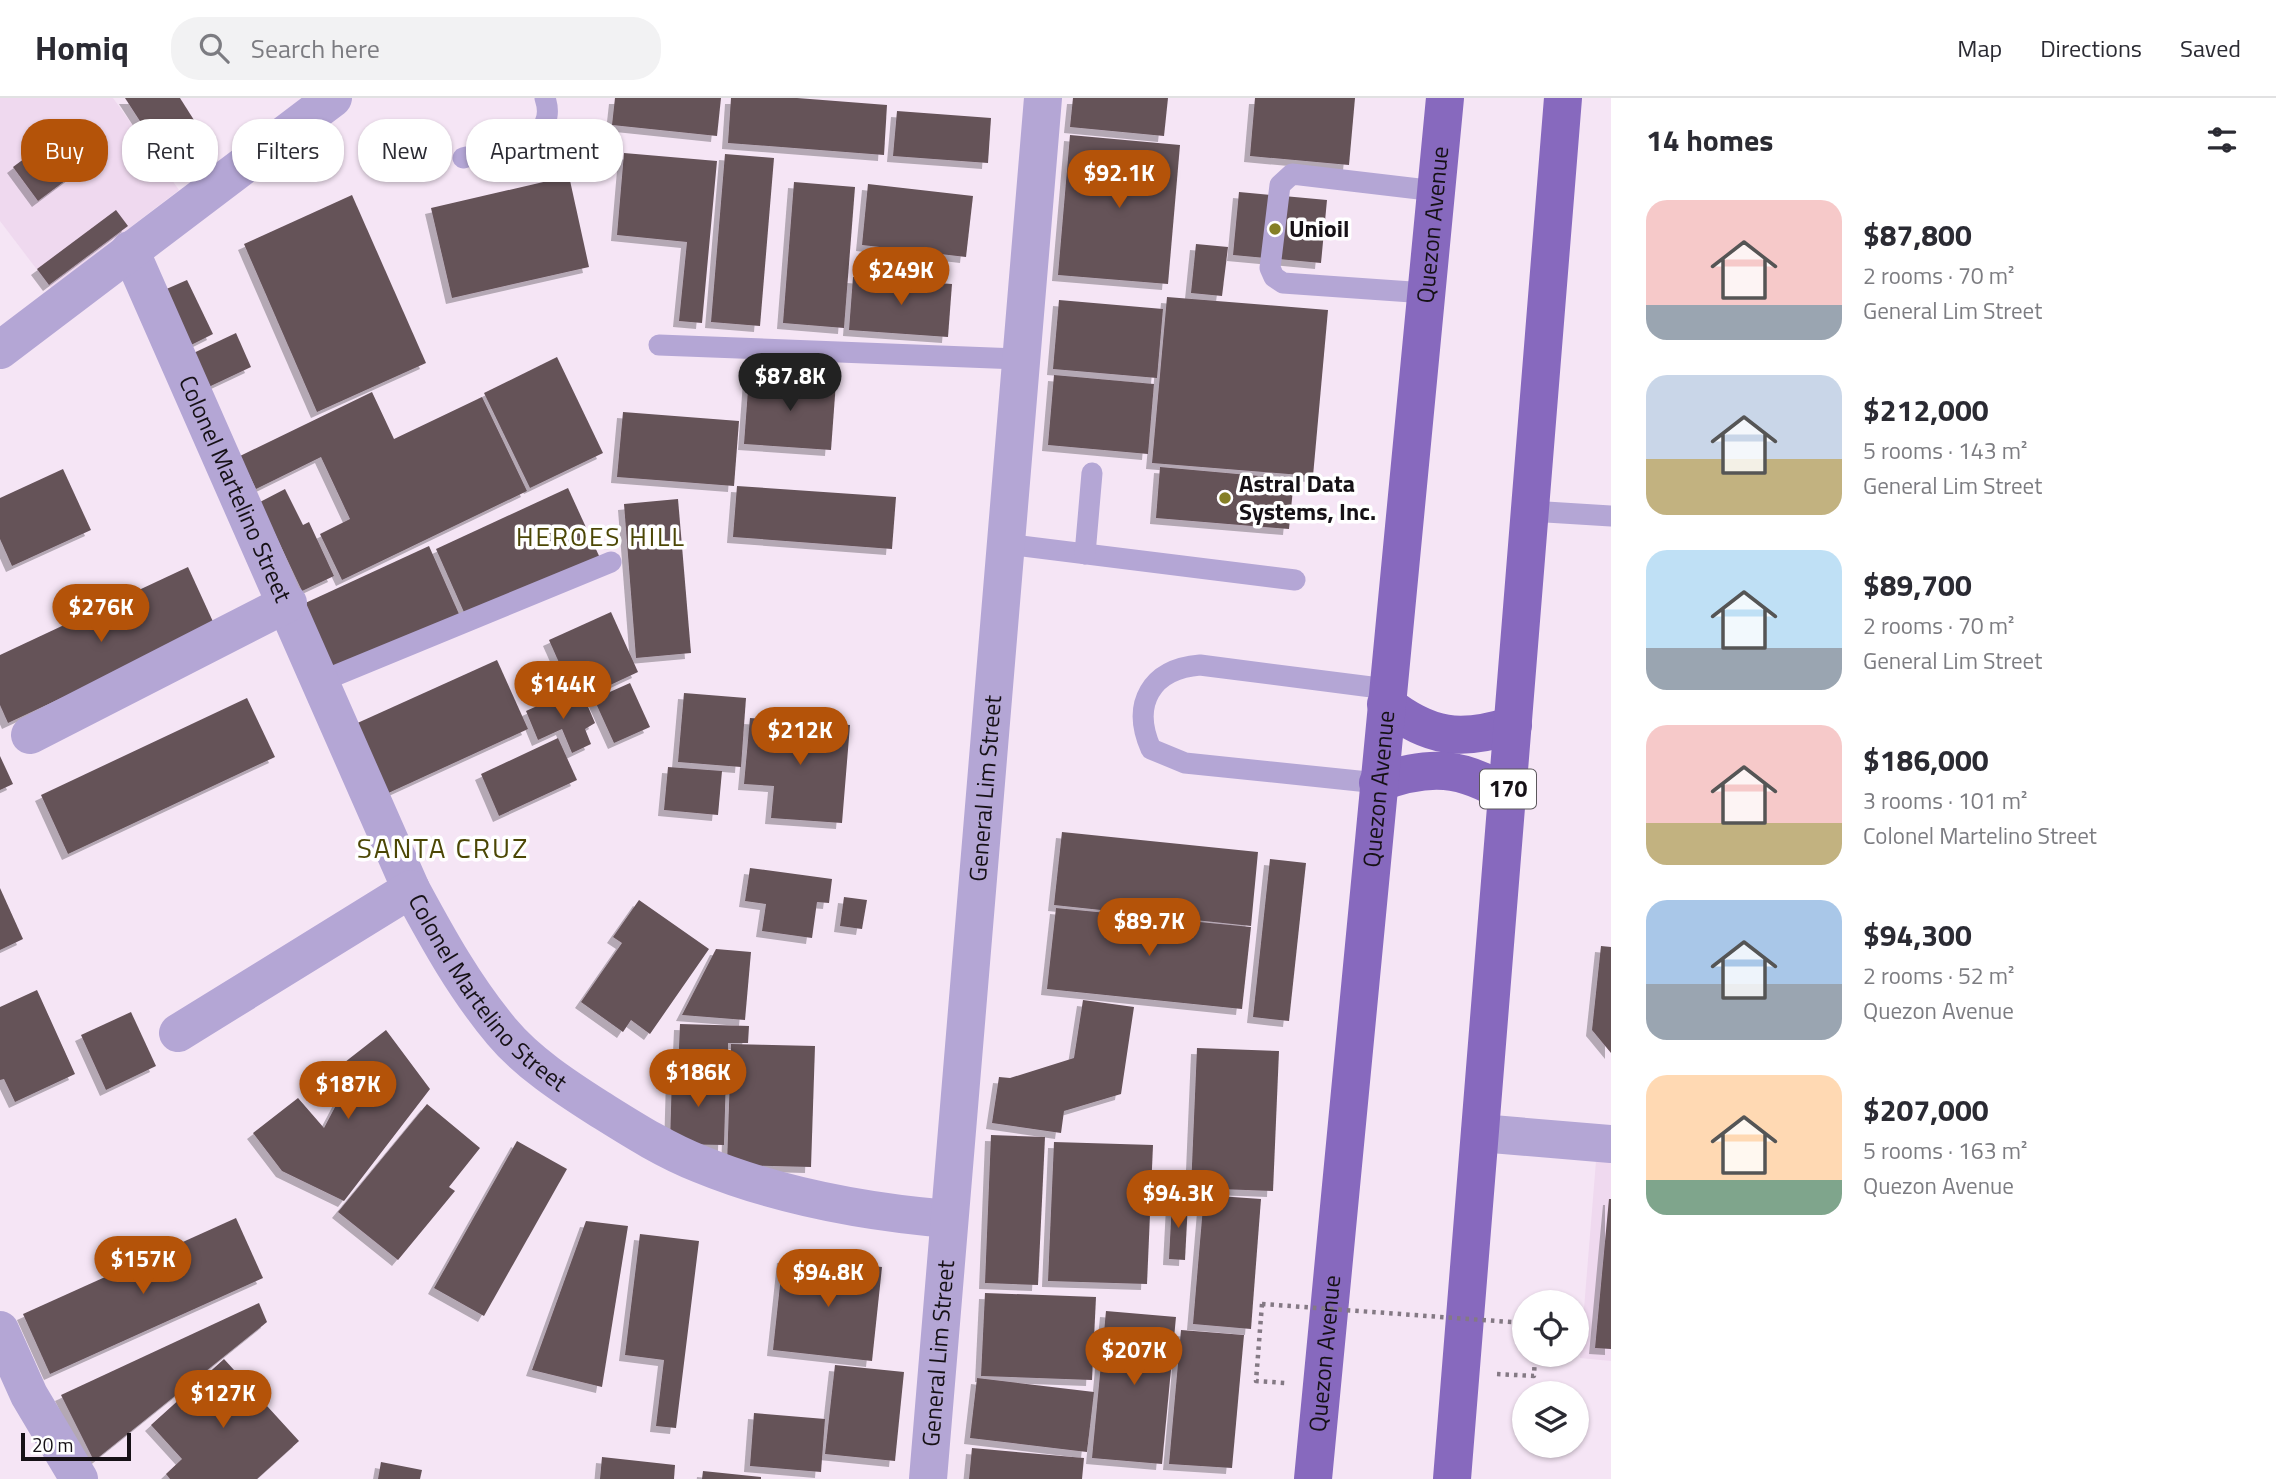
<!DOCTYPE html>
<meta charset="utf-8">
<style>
:root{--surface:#fff;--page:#f2f2f3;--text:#2b2b33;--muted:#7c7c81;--line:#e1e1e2;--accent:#b45309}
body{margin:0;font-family:"Titillium Web",sans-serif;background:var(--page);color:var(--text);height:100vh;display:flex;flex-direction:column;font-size:26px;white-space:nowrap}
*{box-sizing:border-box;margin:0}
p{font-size:23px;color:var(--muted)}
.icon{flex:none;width:38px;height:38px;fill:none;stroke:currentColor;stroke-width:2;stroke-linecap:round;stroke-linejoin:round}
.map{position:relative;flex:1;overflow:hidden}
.details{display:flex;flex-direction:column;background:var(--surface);width:665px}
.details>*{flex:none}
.guide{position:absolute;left:21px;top:21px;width:665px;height:63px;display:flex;gap:14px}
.controls{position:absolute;left:1512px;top:1192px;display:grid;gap:14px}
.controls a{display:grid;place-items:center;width:77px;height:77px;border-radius:50%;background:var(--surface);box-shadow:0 2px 5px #0004;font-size:35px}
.scale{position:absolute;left:21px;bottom:18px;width:110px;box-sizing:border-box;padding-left:7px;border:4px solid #161116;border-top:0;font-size:19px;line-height:24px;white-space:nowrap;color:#161116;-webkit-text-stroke:5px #fff;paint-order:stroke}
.price{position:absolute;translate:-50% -60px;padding:0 16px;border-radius:24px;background:var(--accent);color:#fff;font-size:23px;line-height:46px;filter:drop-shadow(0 2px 4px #0008)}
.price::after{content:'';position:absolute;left:50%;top:42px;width:21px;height:16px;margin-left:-10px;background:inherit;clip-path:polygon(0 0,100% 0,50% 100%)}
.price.selected{background:#222;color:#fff}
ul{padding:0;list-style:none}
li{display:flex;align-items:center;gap:21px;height:175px;padding:0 35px}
li span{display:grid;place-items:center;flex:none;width:196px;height:140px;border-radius:21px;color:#555}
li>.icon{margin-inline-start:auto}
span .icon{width:84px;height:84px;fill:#fffc;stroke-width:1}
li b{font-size:30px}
h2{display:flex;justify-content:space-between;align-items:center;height:84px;padding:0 35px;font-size:30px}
.chip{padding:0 24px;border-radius:28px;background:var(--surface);box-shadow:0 2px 5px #0004;font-size:24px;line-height:63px}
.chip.selected{background:var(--accent);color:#fff}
header{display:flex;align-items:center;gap:42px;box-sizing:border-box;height:98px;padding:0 35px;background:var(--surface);border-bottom:2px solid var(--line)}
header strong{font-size:33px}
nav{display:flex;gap:38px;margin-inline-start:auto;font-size:24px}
.search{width:490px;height:63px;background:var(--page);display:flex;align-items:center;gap:18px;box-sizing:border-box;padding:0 24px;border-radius:28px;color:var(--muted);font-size:26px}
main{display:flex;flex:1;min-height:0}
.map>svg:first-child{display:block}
.built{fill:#efd9ef}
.building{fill:#655259;filter:url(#shadow)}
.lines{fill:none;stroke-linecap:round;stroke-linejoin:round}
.path{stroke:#847984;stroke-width:4.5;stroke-dasharray:3.5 5;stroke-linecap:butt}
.service{stroke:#b4a6d5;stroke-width:21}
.minor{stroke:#b4a6d5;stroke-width:38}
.primary{stroke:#8769be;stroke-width:38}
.path-bridge{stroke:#847984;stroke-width:4.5;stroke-dasharray:3.5 5;stroke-linecap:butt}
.poi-dot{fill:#857f26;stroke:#fff;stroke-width:2.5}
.labels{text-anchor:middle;stroke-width:7;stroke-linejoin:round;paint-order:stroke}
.shield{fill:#fff;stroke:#5c585c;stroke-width:2}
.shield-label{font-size:23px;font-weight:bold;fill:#161116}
.street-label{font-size:24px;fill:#161116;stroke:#fff}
.poi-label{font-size:24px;font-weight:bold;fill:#161116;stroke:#fff;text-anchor:start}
.neighbourhood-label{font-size:26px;letter-spacing:2px;fill:#4c4705;stroke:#fff}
.quarter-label{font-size:28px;letter-spacing:2px;fill:#4c4705;stroke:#fff}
</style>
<header>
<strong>Homiq</strong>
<div class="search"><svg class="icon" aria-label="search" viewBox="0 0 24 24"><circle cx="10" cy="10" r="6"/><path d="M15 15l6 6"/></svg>Search here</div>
<nav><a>Map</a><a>Directions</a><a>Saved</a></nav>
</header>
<main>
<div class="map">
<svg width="1611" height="1381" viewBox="0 0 1611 1381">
<defs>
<filter id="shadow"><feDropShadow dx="-6" dy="6" stdDeviation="0" flood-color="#0004"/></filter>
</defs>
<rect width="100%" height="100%" fill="#f5e5f5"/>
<g class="built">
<path d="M0,0h113l66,92 -128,98 -51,-67z"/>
<path d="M1596,1063l15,1v199l-31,-3z"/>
</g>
<g class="building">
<path d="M125,0h55l33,52 -38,25z"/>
<path d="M615,0h106l-4,38 -105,-11z"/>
<path d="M731,0h66l90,7 -3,50 -156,-12z"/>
<path d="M1073,0h95l-4,38 -94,-9z"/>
<path d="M1255,0h100l-6,67 -99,-9z"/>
<path d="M897,13l94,7 -3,45 -95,-7z"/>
<path d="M64,31l25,34 -51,38 -25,-34z"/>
<path d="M1070,37l110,10 -12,139 -110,-9z"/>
<path d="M624,55l93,8 -15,162 -23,-2 8,-79 -70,-7z"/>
<path d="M725,56l49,4 -14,168 -49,-4z"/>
<path d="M569,78l20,91 -137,31 -21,-90z"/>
<path d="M794,84l61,5 -11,141 -61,-5z"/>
<path d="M868,86l105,12 -7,61 -104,-12z"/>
<path d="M1239,94l88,8 -6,63 -88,-8z"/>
<path d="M352,97l74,168 -109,49 -73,-168z"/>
<path d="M116,112l12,16 -79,59 -12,-16z"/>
<path d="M1196,146l32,3 -6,49 -31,-3z"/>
<path d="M853,179l99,7 -4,53 -99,-7z"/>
<path d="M187,182l26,54 -32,16 -26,-56z"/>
<path d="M1167,199l161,13 -15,166 -161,-13z"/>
<path d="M1059,202l104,9 -6,69 -104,-9z"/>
<path d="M236,235l15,34 -53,25 -15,-34z"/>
<path d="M557,259l46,96 -73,35 -46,-95z"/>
<path d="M1054,277l100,9 -6,70 -100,-9z"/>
<path d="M749,278l87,6 -5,68 -87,-6z"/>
<path d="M372,294l22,47 88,-42 45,94 -185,89 -22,-46 30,-15 -29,-62 -65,32 -16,-33z"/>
<path d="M623,314l116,9 -5,65 -117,-9z"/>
<path d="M1160,369l134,12 -5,50 -133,-11z"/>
<path d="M63,371l28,61 -79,36 -12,-27v-41z"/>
<path d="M737,388l159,11 -4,52 -159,-12z"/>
<path d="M568,390l32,70 -133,61 -31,-70z"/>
<path d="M285,391l18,36 6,-3 25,54 -32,15 -42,-89z"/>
<path d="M678,401l13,154 -55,5 -12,-154z"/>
<path d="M429,448l30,68 -128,58 -30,-67z"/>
<path d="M188,469l27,59 -207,97 -8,-18v-50z"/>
<path d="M611,514l27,60 -62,29 -27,-61z"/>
<path d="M497,562l31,69 -144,66 -31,-70z"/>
<path d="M630,585l20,44 -36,16 -20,-44z"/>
<path d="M568,594l7,15 11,-5 9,21 -10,6 6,15 -19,9 -10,-24 -24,11 -12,-29z"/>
<path d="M684,595l62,5 -5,69 -63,-5z"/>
<path d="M247,600l28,59 -207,97 -27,-59z"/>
<path d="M750,620l100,7 -8,98 -71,-5 3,-32 -30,-2z"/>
<path d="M558,640l19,42 -78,36 -18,-42z"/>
<path d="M0,658l13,28 -13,6z"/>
<path d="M668,669l54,4 -4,44 -54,-5z"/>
<path d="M1062,734l196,20 -7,74 -197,-21z"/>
<path d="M1270,761l36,4 -17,158 -36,-4z"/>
<path d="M750,770l82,11 -3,24 -12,-1 -5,36 -50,-7 4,-27 -21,-3z"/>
<path d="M0,790l23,51 -23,11z"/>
<path d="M844,799l23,3 -5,29 -22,-3z"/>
<path d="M639,802l70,49 -59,85 -19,-14 -8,12 -42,-30 41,-59 -9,-6z"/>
<path d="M1056,810l195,19 -9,82 -195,-20z"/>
<path d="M1601,848l10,1v106l-19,-23z"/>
<path d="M716,851l35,3 -6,68 -63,-5z"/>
<path d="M37,892l38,84 -60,28 -11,-23 -4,1v-73z"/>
<path d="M1083,902l51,7 -13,87 -57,17 -3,22 -69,-10 7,-46 11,1 64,-20z"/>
<path d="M131,914l25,54 -50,24 -25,-55z"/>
<path d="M680,926l69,2 -1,17h-20v29l-50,-2z"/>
<path d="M386,932l44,59 -86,112 -62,-30 -29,-38 45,-35 26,30 20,-38 -13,-17z"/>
<path d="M731,946l84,2 -4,121 -84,-2z"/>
<path d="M1197,950l82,3 -6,140 -82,-3z"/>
<path d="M672,975l54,2 -2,70 -54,-1z"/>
<path d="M427,1006l53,44 -31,39 6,4 -57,69 -60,-48z"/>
<path d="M991,1037l54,2 -7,148 -53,-2z"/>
<path d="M517,1043l50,28 -83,147 -50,-28z"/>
<path d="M1054,1044l99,3 -6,139 -99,-3z"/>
<path d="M1204,1097l57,4 -10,130 -58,-5z"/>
<path d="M1609,1101h2v150l-16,-1z"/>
<path d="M1172,1103l16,1 -3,58 -16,-1z"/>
<path d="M236,1120l27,60 -213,96 -27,-60z"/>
<path d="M586,1123l42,5 -26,161 -70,-17z"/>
<path d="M640,1136l59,7 -23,187 -20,-2 8,-66 -39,-5z"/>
<path d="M783,1159l99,10 -10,94 -99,-11z"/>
<path d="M985,1195l111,4 -4,83 -111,-4z"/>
<path d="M259,1205l8,19 -173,139 -33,-66z"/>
<path d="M1106,1213l70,6 -14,147 -70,-6z"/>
<path d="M1181,1232l63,5 -12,133 -63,-4z"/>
<path d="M224,1261l75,82 -42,38h-87l-4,-5 16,-15 -31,-34z"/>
<path d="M835,1267l69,7 -9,89 -70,-7z"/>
<path d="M977,1280l117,14 -7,60 -117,-14z"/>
<path d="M754,1315l71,6 -4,53 -71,-6z"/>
<path d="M972,1350l112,10 -2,21h-113z"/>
<path d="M602,1359l73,8 -1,14h-74z"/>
<path d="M381,1364l41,8 -2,9h-42z"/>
<path d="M703,1373l58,6v2h-59z"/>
</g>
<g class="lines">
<g class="path">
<path d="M1262,1206l-6,77 30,2"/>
<path d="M1497,1276l37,2 1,-22"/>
</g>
<g class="service">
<path d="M463,60c30,-8 98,-13 82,-60"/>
<path d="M1426,195l-143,-10 -9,-6 -4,-9 10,-83 12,-11 144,17"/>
<path d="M659,247l362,14"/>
<path d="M1530,413l81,5"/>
<path d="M1006,446l289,36"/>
<path d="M1085,456l7,-81"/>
<path d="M322,583l289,-119"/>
<path d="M1378,685l-193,-20 -34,-14c-20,-45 0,-80 49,-84l187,24"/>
</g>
<g class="minor">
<path id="s1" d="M130,152l281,639c27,50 54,99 91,143 25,30 63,55 96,76 32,20 66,42 102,56 78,32 165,48 248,55"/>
<path d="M0,252l333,-252"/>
<path d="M30,637l258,-132"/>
<path d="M178,935l233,-144"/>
<path d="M1480,1035l131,11"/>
<path d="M0,1232l29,65 50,84"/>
<path id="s2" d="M928,1381l115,-1381"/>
</g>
<g class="primary">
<path d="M1386,606c43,34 75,38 127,21"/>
<path d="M1378,685c51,-19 84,-17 130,12"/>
<path id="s3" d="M1313,1381l132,-1381"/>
<path d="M1452,1381l111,-1381"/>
</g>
<path class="path-bridge" d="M1262,1206l262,19"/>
</g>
<g class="poi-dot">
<circle cx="1275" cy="131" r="7"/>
<circle cx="1225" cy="400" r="7"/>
</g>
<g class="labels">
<rect class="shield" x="1480" y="671.5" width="56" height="39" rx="5"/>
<g class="shield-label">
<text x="1508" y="699">170</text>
</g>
<g class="street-label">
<text dy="8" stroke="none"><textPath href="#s3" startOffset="1260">Quezon Avenue</textPath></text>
<text dy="8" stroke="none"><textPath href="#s1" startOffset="261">Colonel Martelino Street</textPath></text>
<text dy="8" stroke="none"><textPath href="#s3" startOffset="693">Quezon Avenue</textPath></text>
<text dy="8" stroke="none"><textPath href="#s2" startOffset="693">General Lim Street</textPath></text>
<text dy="8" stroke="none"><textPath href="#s1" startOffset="828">Colonel Martelino Street</textPath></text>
<text dy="8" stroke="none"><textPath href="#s2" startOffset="126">General Lim Street</textPath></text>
<text dy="8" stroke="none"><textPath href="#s3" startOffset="126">Quezon Avenue</textPath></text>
</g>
<g class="poi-label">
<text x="1289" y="139">Unioil</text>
<text x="1239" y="394">Astral Data<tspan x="1239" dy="28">Systems, Inc.</tspan></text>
</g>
<g class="neighbourhood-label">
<text x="601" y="448">HEROES HILL</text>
</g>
<g class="quarter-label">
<text x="443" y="760">SANTA CRUZ</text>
</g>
</g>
</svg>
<div class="controls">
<a><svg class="icon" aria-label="locate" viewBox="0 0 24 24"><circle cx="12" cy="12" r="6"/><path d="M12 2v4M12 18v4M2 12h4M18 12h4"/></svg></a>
<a><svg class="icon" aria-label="layers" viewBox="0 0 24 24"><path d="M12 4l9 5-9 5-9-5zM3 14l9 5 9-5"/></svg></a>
</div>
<div class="scale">20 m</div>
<b class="price" style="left:1119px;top:112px">$92.1K</b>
<b class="price" style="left:901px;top:209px">$249K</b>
<b class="price selected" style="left:790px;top:315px">$87.8K</b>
<b class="price" style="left:101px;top:546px">$276K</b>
<b class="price" style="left:563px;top:623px">$144K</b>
<b class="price" style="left:800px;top:669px">$212K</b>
<b class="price" style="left:1149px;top:860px">$89.7K</b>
<b class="price" style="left:698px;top:1011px">$186K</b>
<b class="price" style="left:348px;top:1023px">$187K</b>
<b class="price" style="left:1178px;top:1132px">$94.3K</b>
<b class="price" style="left:143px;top:1198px">$157K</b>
<b class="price" style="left:828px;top:1211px">$94.8K</b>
<b class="price" style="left:1134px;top:1289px">$207K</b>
<b class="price" style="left:223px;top:1332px">$127K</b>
<div class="guide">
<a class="chip selected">Buy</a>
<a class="chip">Rent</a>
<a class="chip">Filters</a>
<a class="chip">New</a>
<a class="chip">Apartment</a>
</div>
</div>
<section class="details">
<h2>14 homes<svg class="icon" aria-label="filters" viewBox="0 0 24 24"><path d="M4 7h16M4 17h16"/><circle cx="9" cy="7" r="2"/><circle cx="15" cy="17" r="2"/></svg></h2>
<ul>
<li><span style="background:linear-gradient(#f6c9c9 75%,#9aa5b1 0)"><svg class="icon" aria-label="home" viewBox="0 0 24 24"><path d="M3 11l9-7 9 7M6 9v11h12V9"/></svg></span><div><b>$87,800</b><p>2 rooms · 70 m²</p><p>General Lim Street</p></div></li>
<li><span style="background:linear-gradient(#c9d6e8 60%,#c2b280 0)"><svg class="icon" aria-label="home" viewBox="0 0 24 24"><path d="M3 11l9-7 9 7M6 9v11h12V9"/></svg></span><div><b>$212,000</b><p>5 rooms · 143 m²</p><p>General Lim Street</p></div></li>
<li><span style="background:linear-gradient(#bfe0f5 70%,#9aa5b1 0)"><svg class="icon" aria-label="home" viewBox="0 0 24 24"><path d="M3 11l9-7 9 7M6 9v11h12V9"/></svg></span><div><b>$89,700</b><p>2 rooms · 70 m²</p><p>General Lim Street</p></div></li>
<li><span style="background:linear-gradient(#f6c9c9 70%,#c2b280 0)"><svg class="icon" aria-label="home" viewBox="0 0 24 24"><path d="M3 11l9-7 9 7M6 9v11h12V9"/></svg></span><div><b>$186,000</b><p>3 rooms · 101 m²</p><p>Colonel Martelino Street</p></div></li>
<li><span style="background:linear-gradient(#a9c7e8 60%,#9aa5b1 0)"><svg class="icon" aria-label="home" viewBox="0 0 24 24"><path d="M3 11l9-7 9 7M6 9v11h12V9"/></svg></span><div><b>$94,300</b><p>2 rooms · 52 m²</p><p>Quezon Avenue</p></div></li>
<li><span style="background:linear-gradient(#ffd9b3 75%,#7fa58c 0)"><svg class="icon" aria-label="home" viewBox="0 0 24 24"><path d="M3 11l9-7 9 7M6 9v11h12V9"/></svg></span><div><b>$207,000</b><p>5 rooms · 163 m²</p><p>Quezon Avenue</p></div></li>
</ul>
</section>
</main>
